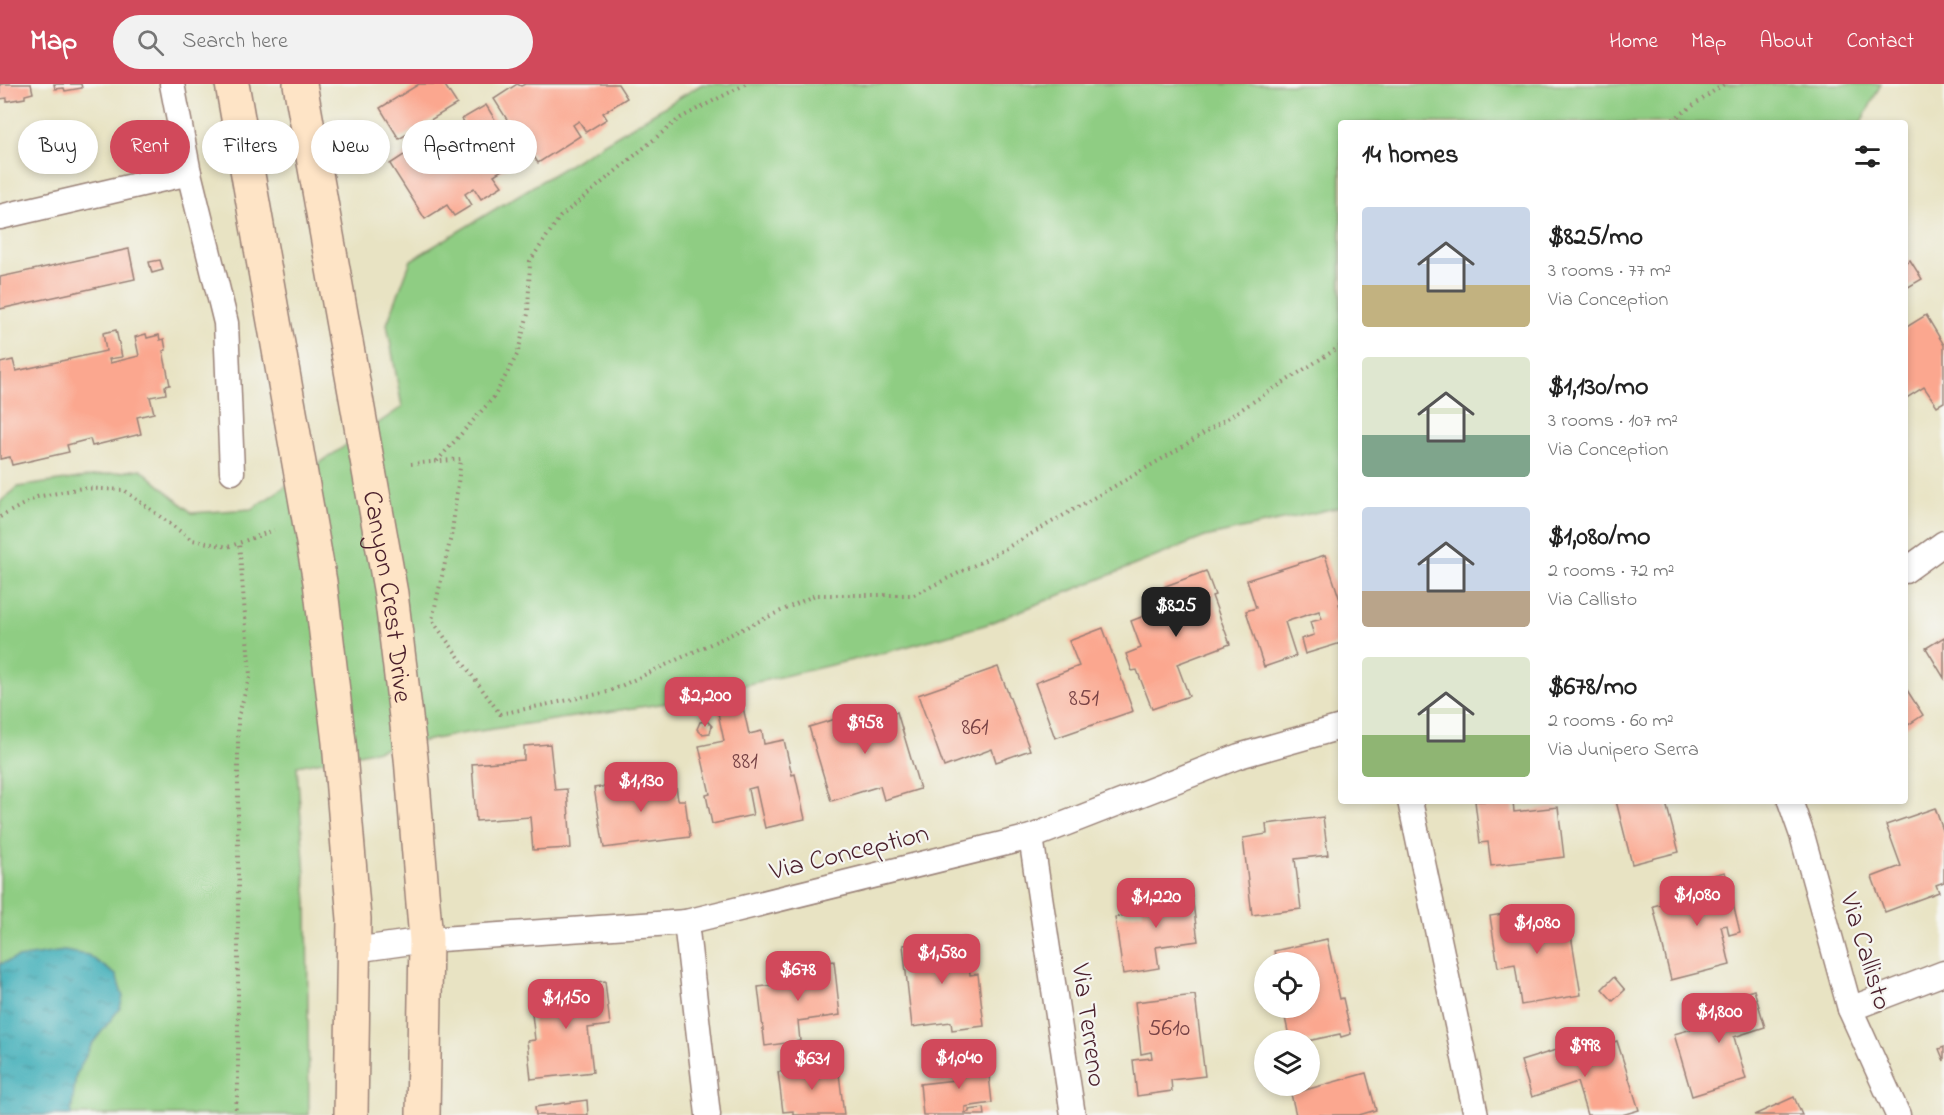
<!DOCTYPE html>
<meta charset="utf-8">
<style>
:root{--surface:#fff;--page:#f2f2f2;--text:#222;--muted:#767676;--accent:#d1495b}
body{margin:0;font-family:"Indie Flower",sans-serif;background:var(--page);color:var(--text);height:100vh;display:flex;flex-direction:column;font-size:22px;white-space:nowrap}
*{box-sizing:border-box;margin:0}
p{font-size:20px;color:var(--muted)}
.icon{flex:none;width:33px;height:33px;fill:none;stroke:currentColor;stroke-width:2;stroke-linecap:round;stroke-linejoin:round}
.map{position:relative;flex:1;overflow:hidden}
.sheet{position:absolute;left:1338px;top:36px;width:570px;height:684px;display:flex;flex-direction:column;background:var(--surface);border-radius:6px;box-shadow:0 3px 9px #0003}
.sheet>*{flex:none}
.hud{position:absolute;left:18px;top:36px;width:570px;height:54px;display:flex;gap:12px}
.buttons{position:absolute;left:1254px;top:868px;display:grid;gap:12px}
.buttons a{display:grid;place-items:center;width:66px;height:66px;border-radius:50%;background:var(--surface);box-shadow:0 3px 9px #0003;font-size:30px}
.price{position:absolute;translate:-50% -51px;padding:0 14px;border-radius:12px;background:var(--accent);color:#fff;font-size:20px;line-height:39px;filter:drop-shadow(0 2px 3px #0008)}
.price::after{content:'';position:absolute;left:50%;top:36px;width:18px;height:14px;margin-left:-9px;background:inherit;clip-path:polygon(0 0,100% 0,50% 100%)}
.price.selected{background:#222;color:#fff}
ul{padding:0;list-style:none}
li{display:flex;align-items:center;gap:18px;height:150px;padding:0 24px}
li span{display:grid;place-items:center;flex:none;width:168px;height:120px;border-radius:6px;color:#555}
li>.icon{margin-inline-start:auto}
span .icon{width:72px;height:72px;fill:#fffc;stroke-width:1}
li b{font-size:26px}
h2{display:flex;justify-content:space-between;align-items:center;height:72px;padding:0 24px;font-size:26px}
.tag{padding:0 21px;border-radius:27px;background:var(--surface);box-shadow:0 3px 9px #0003;font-size:21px;line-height:54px}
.tag.selected{background:var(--accent);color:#fff}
header{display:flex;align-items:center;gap:36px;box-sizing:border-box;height:84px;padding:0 30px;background:var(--accent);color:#fff}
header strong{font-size:28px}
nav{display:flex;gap:33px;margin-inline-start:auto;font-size:21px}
.search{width:420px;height:54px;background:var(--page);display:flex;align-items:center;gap:15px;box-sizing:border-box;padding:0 21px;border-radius:33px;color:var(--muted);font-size:22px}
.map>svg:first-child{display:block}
.green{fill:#8fcd83;stroke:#6c7657;stroke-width:1.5}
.water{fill:url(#water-ripples);stroke:#446672;stroke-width:1.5}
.building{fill:#fba78f}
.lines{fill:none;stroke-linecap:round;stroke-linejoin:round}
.minor-casing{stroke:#998177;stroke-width:27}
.secondary-casing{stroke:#998177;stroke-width:36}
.path{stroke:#998177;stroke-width:4;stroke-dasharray:1.5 4.5;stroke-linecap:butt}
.minor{stroke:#fff;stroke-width:24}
.secondary{stroke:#fee4c6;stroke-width:33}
.labels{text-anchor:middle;stroke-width:4.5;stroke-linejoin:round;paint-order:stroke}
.number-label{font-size:24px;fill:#764144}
.street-label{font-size:27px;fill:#4a1f2b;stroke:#f6f6f2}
</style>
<header>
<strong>Map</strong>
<div class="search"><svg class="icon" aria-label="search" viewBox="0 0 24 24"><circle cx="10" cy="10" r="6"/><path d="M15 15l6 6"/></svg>Search here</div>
<nav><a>Home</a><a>Map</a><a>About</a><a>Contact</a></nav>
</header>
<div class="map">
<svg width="1944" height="1031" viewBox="0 0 1944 1031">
<defs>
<pattern id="water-ripples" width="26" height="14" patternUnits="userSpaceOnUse" patternTransform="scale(1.5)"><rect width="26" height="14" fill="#3dadb8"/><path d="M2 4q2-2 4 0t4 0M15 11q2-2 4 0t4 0" fill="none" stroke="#358c96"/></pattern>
</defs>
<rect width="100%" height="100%" fill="#f6f6f2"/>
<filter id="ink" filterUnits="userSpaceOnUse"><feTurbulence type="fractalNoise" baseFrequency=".0167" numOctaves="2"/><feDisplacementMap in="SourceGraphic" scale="12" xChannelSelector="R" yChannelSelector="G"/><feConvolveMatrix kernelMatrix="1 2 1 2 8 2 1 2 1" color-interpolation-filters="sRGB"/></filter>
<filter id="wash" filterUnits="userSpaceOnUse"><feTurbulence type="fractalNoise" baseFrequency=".008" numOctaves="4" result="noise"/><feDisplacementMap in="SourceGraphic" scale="24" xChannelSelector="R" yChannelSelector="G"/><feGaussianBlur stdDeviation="1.35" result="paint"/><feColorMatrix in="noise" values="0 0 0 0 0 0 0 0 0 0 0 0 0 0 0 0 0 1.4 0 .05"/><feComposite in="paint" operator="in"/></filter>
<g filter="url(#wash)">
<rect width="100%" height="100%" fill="#e8e3c3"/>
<path class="green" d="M702,0h1179l-20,39h-520v384l-136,30 -220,88 -98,27 -220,51 -207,31 -163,32 10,136 2,213h-309v-613l18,-15 123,-18 51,44 60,-4 150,-102 -15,-83 24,-64z"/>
<path class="water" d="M64,867l24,4 28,20 7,22 -3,11 -28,36 -16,31 -5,40h-71v-151l17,-6z"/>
<g id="blocks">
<g class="building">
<path d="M0,0h31l2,9 -8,2v3l-18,3v-3l-7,1z"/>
<path d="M54,0h27l1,4 -17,3 -1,-3 -9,1z"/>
<path d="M419,0h25l13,20 -58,35 -19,-31z"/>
<path d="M517,0l4,2 4,-2h93l9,14 -24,15 4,6 -21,13 -7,-11 -6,4 7,11 -42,27 -7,-11 -2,2 -35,-55z"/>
<path d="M486,21l33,54 -25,16 8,11 -21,13 -7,-11 -9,6 7,11 -18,11 -7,-11 -22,14 -35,-55 23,-15 2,4 49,-31 -2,-3z"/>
<path d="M129,165l6,30 -135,30v-32z"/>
<path d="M160,176l3,10 -11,3 -3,-11z"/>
<path d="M1910,176l12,19 -17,10v-26z"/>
<path d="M1926,231l18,30v57l-7,4 -13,-19 -19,12v-71z"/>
<path d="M116,246l6,27 -13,2 1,4 29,-7 -4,-19 11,-3 1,4 12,-3 1,5 4,-1 2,11 -3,1 7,34 -5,1 1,8 -16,3 4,16 -17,4 4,17 -49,12 -2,-7 -23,6 2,7 -57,13 -2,-8 -10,2v-96l13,-3 3,11 90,-20 -3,-18z"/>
<path d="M1325,471l16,48 -2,1 2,6v33l-36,11 -4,-15 13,-4 -4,-13 12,-3 -3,-8 -34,11 11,34 -32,11 -18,-56 10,-3 -9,-28z"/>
<path d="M1206,487l9,24 -3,1 18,48 -53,20 12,32 -37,13 -15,-39 -5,1 -6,-17 15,-6 -10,-27 39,-15 -7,-19z"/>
<path d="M1103,544l30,83 -78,27 -20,-55 44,-17 -10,-25z"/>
<path d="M1944,553v41l-18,-30z"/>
<path d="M998,583l32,83 -34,12 -4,-13 -48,18 -26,-72z"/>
<path d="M1905,603l18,28 -18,12z"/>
<path d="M743,623l6,27 13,-3 2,13 20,-4 8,35 3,-1 10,45 -40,9 -9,-41 -8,2 5,26 -41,9 -6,-29 4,-1 -11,-48 25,-5 -6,-28z"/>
<path d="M872,624l4,10 21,-6 23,77 -36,11 -4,-14 -49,15 -22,-74z"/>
<path d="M707,637l5,5 -2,7 -8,1 -5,-5 3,-7z"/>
<path d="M550,660l5,46 12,-1 4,59 -38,2 -3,-33 -54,4 -4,-57 52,-4v-14z"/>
<path d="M675,695l3,21h7l5,37 -86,11 -10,-60 54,-8v2z"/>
<path d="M1475,717h38l1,11 44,-5 6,50 -73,9 -3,-24 -8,1z"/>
<path d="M1616,717h55l-5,2 13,49 -47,12z"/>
<path d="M1935,724l9,25v49l-8,3 3,7 -54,20 -13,-35 29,-11 -15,-41z"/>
<path d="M1323,733l5,38 -33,4 6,50 -49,6 -9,-77 24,-4 -1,-10z"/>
<path d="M1725,788l15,60 -11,3 -2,-10 -6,1 9,39 -59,15 -18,-74 32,-8 -3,-15z"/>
<path d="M1191,804l7,53 -42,6 3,21 -36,6 -8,-57 28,-5 -3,-17z"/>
<path d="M1534,825l2,14 32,-6 13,78 -60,10 -6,-41 -17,3 -8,-51z"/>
<path d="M965,853l5,38 8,-1 6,52 -32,4 -1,-8 -39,5 -9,-82z"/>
<path d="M1327,855l13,60 3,-1 8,36 -10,3 -1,-3 -32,7h-18l-7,-33h27v-45h-33l-3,-12z"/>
<path d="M834,877l6,54 -42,6 2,20 -35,5 -7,-59 33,-4 -2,-16z"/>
<path d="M1614,893l11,13 -12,11 -11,-12z"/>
<path d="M605,897l5,44 -22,3 5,44 -62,7 -4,-38 8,-1 -5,-43 40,-5v-7z"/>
<path d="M1754,906l11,37 -31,10 12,42 -54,17 -18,-62 32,-9 -2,-7 14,-4 -3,-12z"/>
<path d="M1195,911l10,81 -34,4 1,11 -35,5 -4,-36 19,-2 -1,-6 -10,2 -6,-52z"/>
<path d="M1617,957l22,69 -17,5h-35l-10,-33 -45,15 -11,-36 51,-16 3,9z"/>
<path d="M1944,963v14l-5,-12z"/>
<path d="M987,972l5,47 -27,4v6l4,-1v-2l15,-2 1,7h-62l-3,-31 35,-4 -3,-19z"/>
<path d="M838,981l6,50h-51v-4l-10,1 -5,-40z"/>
<path d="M1366,989l10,37 -17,5h-63l-5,-21z"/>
<path d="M1794,1013l8,18h-48z"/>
<path d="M587,1016l1,15h-52l-1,-8z"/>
</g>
</g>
</g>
<g filter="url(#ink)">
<use href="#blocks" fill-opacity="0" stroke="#998177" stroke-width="1.5"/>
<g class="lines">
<g class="minor-casing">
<g id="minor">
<path d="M172,0l17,89 37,150 6,149"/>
<path d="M0,133l189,-44"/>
<path d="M1905,487l39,-28"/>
<path d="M1410,717l66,314"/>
<path d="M1790,717l12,34 48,174 48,106"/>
<path d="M1031,753l42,278"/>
<path d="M686,838l22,193"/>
<path d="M354,866l72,-10 260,-18 345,-85 208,-81 102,-29"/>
<path d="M1850,925l94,-36"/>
</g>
</g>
<g class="secondary-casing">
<g id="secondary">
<path d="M232,0l88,498 19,160 15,177 -3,196"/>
<path id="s1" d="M300,0l91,510 20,164 15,182 -3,175"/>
</g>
</g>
<g class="path">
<path d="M1668,39l56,-39"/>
<path d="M437,377l57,-64 23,-42 11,-41 2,-53 30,-44 120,-99 66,-34"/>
<path d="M411,380l50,-5 -9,73 -20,88 68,94 108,-22 207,-97h99l75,-37 185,-106 167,-106"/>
<path d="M0,433l37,-20 45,-9 42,2 68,50 36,7 46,-17"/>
<path d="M235,1031l3,-27v-370l12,-43 -11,-132"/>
</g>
<use href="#minor" class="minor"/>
<use href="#secondary" class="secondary"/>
</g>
</g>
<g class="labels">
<g class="number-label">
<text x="1084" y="621">851</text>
<text x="975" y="650">861</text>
<text x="745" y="684">881</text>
<text x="1169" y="951">5610</text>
</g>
<g class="street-label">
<text dy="9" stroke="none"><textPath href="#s1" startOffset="520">Canyon Crest Drive</textPath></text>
<text transform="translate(849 767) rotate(-14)" y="9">Via Conception</text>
<text transform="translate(1867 867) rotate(73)" y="9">Via Callisto</text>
<text transform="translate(1090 941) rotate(82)" y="9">Via Terreno</text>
</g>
</g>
</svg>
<div class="buttons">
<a><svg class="icon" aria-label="locate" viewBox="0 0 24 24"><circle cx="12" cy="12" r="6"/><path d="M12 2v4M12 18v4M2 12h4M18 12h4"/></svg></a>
<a><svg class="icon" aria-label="layers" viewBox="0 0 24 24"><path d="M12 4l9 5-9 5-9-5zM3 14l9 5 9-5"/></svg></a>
</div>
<b class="price selected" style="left:1176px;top:554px">$825</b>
<b class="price" style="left:705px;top:644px">$2,200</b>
<b class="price" style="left:865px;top:671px">$958</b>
<b class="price" style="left:641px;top:729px">$1,130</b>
<b class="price" style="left:1697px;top:843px">$1,080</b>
<b class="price" style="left:1156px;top:845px">$1,220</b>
<b class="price" style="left:1537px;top:871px">$1,080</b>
<b class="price" style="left:942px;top:901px">$1,580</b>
<b class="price" style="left:798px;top:918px">$678</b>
<b class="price" style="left:566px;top:946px">$1,150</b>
<b class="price" style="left:1719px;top:960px">$1,800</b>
<b class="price" style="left:1585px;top:994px">$998</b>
<b class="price" style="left:959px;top:1006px">$1,040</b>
<b class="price" style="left:812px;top:1007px">$631</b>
<div class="hud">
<a class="tag">Buy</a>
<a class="tag selected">Rent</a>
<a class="tag">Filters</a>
<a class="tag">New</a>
<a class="tag">Apartment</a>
</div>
<section class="sheet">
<h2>14 homes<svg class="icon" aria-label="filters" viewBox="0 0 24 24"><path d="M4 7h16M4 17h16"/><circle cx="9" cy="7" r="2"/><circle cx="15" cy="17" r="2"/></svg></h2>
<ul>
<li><span style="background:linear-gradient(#c9d6e8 65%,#c2b280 0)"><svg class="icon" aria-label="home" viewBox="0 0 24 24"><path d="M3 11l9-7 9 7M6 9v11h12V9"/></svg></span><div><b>$825/mo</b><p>3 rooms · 77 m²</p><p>Via Conception</p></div></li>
<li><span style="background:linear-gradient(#dfe7d0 65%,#7fa58c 0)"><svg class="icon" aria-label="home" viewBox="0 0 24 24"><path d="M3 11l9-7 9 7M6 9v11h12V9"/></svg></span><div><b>$1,130/mo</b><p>3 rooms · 107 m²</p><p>Via Conception</p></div></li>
<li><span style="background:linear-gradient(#c9d6e8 70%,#b9a48a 0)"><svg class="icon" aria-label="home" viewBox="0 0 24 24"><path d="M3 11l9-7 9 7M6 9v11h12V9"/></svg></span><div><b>$1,080/mo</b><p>2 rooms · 72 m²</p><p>Via Callisto</p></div></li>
<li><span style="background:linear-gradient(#dfe7d0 65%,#8fb573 0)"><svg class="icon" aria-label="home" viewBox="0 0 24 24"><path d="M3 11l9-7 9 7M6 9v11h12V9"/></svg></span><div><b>$678/mo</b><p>2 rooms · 60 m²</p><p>Via Junipero Serra</p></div></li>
</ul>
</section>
</div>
